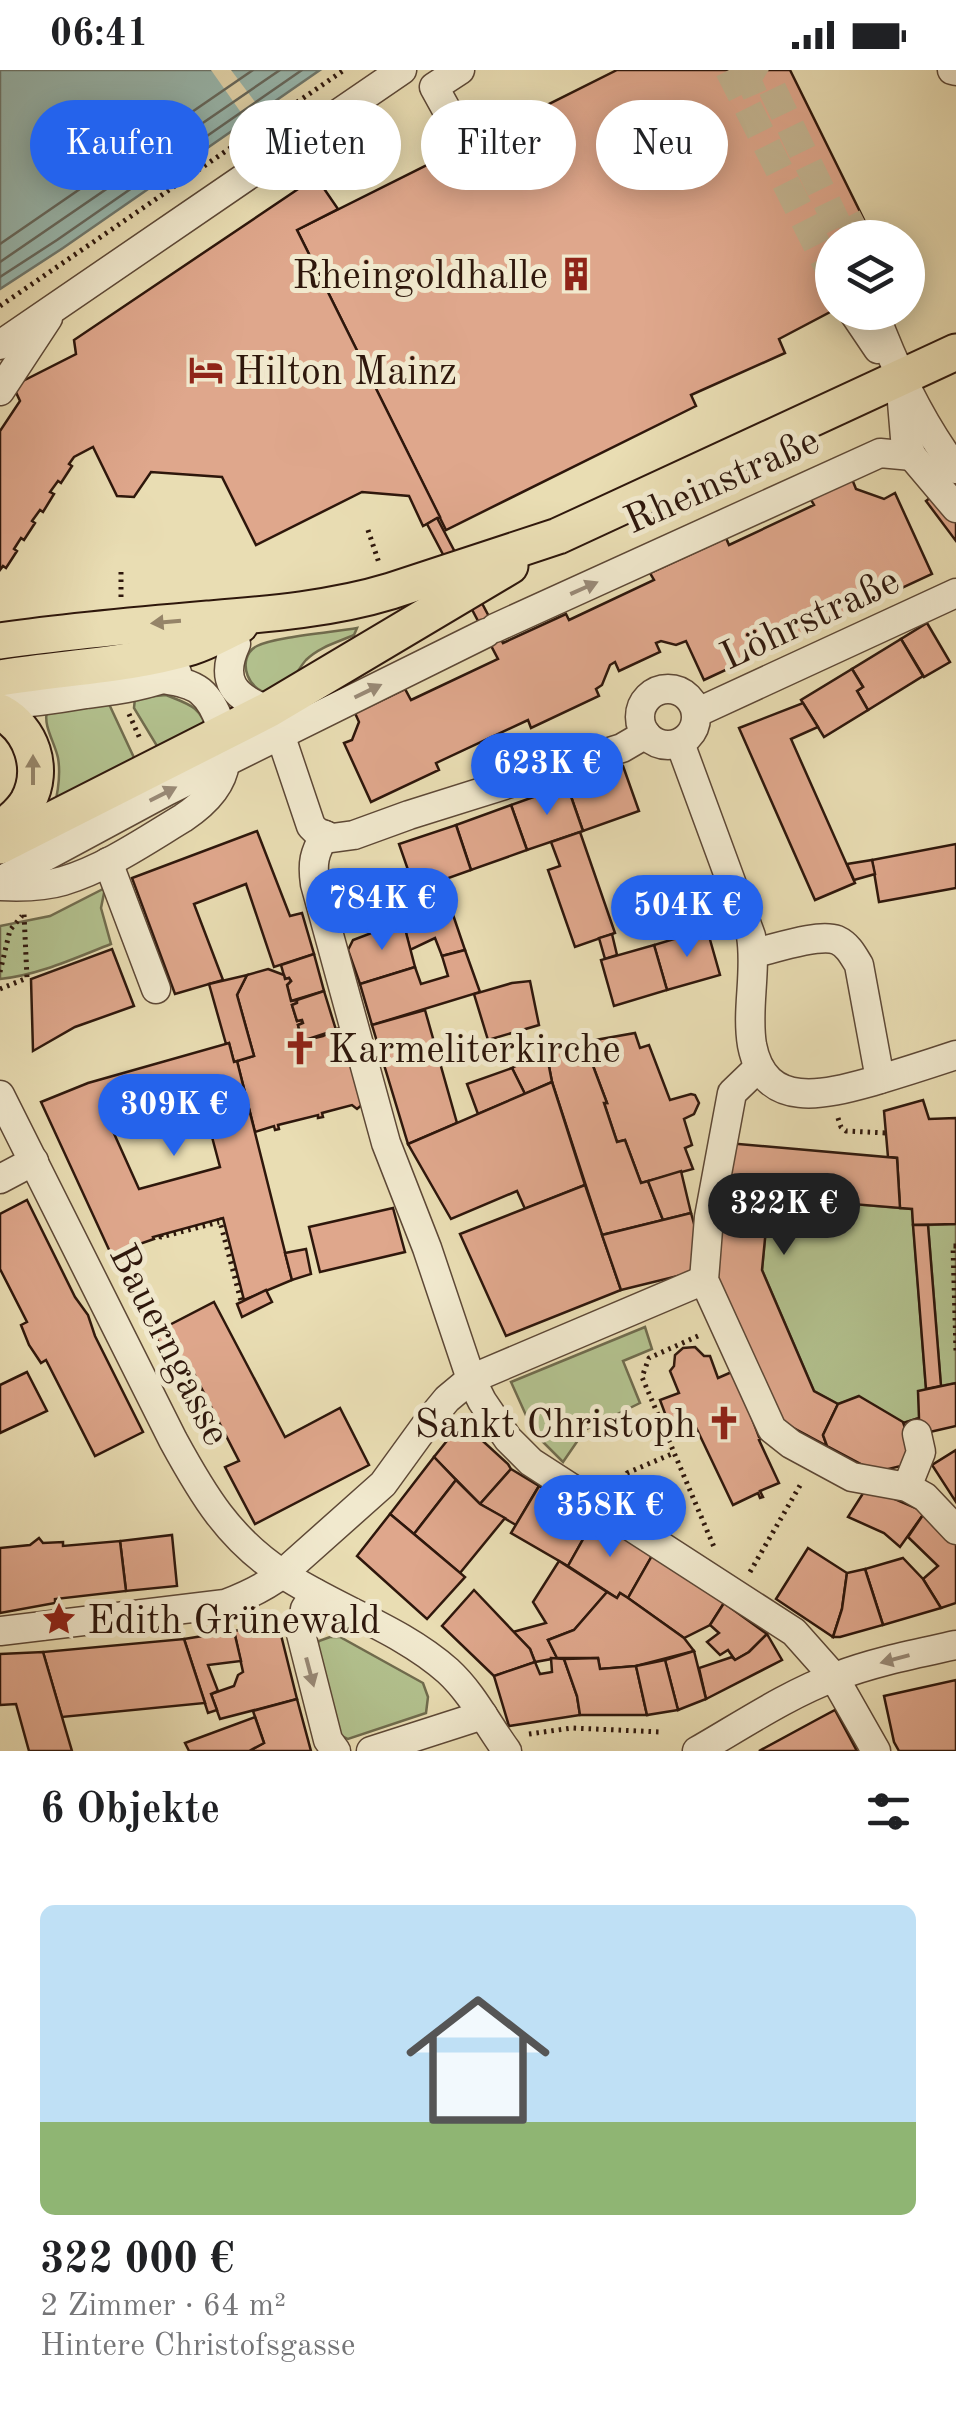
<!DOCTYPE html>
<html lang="de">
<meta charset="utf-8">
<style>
:root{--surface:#fff;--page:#f2f2f2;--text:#202124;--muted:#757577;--accent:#2563eb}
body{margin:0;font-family:"Old Standard TT",serif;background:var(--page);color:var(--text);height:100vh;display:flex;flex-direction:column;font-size:38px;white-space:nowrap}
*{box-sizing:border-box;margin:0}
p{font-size:32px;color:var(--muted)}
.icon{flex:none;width:55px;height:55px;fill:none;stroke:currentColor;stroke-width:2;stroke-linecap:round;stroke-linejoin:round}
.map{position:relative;height:1681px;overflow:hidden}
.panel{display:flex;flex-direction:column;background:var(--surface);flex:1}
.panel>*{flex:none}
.top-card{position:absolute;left:30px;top:30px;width:898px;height:90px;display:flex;gap:20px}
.controls{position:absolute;left:815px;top:150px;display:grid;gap:20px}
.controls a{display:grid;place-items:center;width:110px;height:110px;border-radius:50%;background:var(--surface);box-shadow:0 5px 25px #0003;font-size:50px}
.price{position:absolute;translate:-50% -85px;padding:0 22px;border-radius:35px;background:var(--accent);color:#fff;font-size:32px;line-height:65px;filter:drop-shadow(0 2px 5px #0008)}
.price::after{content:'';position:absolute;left:50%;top:60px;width:30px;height:22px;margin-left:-15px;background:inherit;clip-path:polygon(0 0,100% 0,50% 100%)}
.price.on{background:#222;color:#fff}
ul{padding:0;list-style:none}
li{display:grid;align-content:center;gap:20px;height:530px;padding:0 40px}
li span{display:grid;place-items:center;height:310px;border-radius:15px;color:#555}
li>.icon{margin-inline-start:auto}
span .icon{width:180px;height:180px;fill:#fffc;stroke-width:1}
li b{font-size:42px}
h2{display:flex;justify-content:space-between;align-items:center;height:120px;padding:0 40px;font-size:42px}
.tag{padding:0 35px;border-radius:45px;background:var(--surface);box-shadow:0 5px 25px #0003;font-size:35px;line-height:90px}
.tag.on{background:var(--accent);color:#fff}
.status{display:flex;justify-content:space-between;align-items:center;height:70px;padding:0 50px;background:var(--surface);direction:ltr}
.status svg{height:28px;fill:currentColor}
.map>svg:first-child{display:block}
.green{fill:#b3c28f;stroke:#706c4e;stroke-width:2.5}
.water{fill:#99bbb3;stroke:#6e7970;stroke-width:2.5}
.pier{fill:#e9ddb3}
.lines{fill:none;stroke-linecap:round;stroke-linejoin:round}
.shore{stroke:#646960;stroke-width:2.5}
.building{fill:#dfa78c;stroke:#2e170c;stroke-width:2.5;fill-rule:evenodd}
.minor-tunnel{stroke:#c4b592;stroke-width:28;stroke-dasharray:28 14;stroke-linecap:butt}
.minor-casing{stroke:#5d4836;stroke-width:31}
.major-casing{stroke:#2e170c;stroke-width:39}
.path{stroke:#2e170c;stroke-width:5;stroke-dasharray:2.5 5;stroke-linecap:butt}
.minor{stroke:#f1e9ce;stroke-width:28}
.major{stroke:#e9ddb3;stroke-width:35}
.oneway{fill:#998a77}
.oneway2{fill:#958468}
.labels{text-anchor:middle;stroke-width:10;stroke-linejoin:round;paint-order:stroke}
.poi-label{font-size:40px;fill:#2e170c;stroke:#f1e9ce;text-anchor:start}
.street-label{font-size:40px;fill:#2e170c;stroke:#f1e9ce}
</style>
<div class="status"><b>06:41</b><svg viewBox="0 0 49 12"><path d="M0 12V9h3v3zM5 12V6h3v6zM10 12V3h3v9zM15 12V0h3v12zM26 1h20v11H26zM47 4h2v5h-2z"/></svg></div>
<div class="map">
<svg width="956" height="1681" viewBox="0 0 956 1681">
<rect width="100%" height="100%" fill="#e9ddb3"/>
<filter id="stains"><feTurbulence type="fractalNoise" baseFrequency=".002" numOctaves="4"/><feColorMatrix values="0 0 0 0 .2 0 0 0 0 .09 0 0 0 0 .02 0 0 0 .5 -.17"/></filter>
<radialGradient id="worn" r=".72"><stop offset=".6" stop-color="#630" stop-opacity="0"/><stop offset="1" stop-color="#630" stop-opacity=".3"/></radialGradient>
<g class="green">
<path d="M357,558l-3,7c-16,7 -35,12 -48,25 -10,11 -16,30 -31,33 -26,4 -41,-35 -18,-47 17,-9 77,-14 100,-18z"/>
<path d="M166,625c22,9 35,11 41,36l-47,20 -26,-43 1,-10z"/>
<path d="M109,634l27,58 -82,46c4,-16 7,-33 4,-50 -3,-15 -15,-32 -11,-47z"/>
<path d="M105,818l-4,20 10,36c-36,14 -72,31 -111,35v-53l50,-10z"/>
<path d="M769,1127l143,12 14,180 -7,29 -16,5 -44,-26 -21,7 -24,-13 -52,-121z"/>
<path d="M956,1154v159l-15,3 -13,-161z"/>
<path d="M645,1257l7,22 -29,12 17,42 -55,27 -22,32 -29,-29 -23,-51z"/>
<path d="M330,1567h10l83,46 5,14 -2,16 -78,26 -8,-4 -25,-86 4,-8z"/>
</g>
<path class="water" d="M0,0h320l-257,178 -63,41z"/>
<path class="pier" d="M211,0h20l30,40 -14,11z"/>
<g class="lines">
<g class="shore">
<path d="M0,174l253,-174"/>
<path d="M0,192l280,-192"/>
<path d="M0,207l57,-37 245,-170"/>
</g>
</g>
<g class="building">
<path d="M617,0h173l83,168h-41v73l-53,28 6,14 -94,42 5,11 -250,124 -149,-300z"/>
<path d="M316,107l22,32 -41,21 143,287 -17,9 -14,-30 -47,-4 -106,53 -34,-68 -71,-5 -17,25 -17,-1 -24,-49 -19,10 -5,7 3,2 -11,17 -3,-2 -8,11 4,2 -11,18 -3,-2 -8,11 3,2 -11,17 -3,-2 -7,11 3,2 -11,17 -3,-2 -3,4v-139l20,-30 -7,-15 63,-32 -2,-14z"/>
<path d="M852,409l4,10 28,10 11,-6 37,81 -228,106 -18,-39 -10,4 -15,-4 -5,2 4,9 -41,19 -4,-9 -5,3 -8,20 -6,4 3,7 -68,32 -3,-8 -92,43 3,7 -68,32 -27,-59 8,-3 7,-18 -4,-9 50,-24 6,11 87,-41 -71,-135 10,-6 66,125 63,-29 3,6 85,-40 -4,-7 76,-35 3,7 85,-40 -4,-7z"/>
<path d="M935,424l21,28v19l-30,-40z"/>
<path d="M927,553l23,39 -26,15 -23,-38z"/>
<path d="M901,569l22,37 -55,34 -11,-19 6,-4 -11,-18z"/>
<path d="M852,599l11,18 -6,4 11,19 -44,27 -23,-37z"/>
<path d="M803,633l15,24 -27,12 64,144 -40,17 -76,-172z"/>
<path d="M623,696l16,45 -56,20 -16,-46z"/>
<path d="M567,715l16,46 -56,19 -16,-45z"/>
<path d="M511,735l16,45 -56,20 -15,-45z"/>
<path d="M456,755l15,45 -56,20 -16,-46z"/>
<path d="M257,761l33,85 12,-3 12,41 -40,13 -28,-83 -52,20 29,76 -48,14 -43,-116z"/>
<path d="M580,762l35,101 -40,14 -27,-77 12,-4 -9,-24z"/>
<path d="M956,774v44l-77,14 -7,-42z"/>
<path d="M872,790l3,14 -21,6 -7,-16z"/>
<path d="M449,833l16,47 -23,6 -7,-18 -25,12 -7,-29z"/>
<path d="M403,851l12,46 -55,17 -12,-34 5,-10z"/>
<path d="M707,859l13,46 -53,15 -13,-45z"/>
<path d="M612,864l5,21 -12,4 -6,-21z"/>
<path d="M654,875l13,45 -53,16 -13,-46z"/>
<path d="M112,879l22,57 -59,21 -42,24 -2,-72z"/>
<path d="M465,880l15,42 -108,33 -12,-41 55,-17 6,17 27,-8 -6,-20z"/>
<path d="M314,884l10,37 -33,10 -4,-16 4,-4 -2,-3 -4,1 -4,-14z"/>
<path d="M268,899l16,6 1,4 4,-1 2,3 -4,4 4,16 6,-1v3l-5,2 5,16 5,-1 1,3 -5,2 4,16 21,-5 18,-9 22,77 -6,5 -5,-4 -30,8 1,4 -5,1v-3l-40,10 1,4 -4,1 -1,-4 -19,6 -18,-71 17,-5 -17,-61 10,-20z"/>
<path d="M247,905l-10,20 17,61 -20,6 -5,-19 -3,1 -17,-60z"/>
<path d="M530,911l9,44 -51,15 -14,-46 38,-11z"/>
<path d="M324,921l12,39 -34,11 -4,-16 5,-2 -1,-3 -5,1 -5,-16 5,-2v-3z"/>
<path d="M425,940l32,113 -49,21 -36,-119z"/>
<path d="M635,963l5,15 9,-3 21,55 21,-6 4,1 4,8 -5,11 -10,5 8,26 -7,3 8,21 -52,14 -16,-43 -8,2 -13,-39h3l-23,-61z"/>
<path d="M584,972l23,61h-3l13,39 8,-2 16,43 7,-2 15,39 -61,15 -50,-153 -6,-31z"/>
<path d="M229,973l5,19 3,-1 55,219 -48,20 -21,-82 -70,19 1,2 -43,15 -70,-152 47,-19zM203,1033l17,64 -81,22 -27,-60z"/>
<path d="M546,981l6,31 -27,12 -13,-26z"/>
<path d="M512,998l13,26 -47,20 -11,-30z"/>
<path d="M552,1012l33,103 -60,24 -8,-18 -66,28 -43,-75z"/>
<path d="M923,1030l6,19 27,-1v106l-43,1 -1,-16 -12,-1 -3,-50 -9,-1 -4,-46z"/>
<path d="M727,1073l170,15 3,50 -131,-11 -7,73 52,121 24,13 -15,31 4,11 -52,-28 -60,-141z"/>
<path d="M681,1101l10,42 -28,7 -15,-39z"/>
<path d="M585,1115l36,105 -115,46 -46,-102z"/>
<path d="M27,1130l48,97 13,18 7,21 48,96 -48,24 -49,-96 -5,3 -12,-18 -8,-20 6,-3 -27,-53v-55z"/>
<path d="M393,1138l12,44 -85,20 -11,-45z"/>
<path d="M691,1143l10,36 -3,22 -77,19 -19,-55z"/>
<path d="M913,1155h15l13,161 -15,3z"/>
<path d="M306,1179l5,25 -19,6 -7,-27z"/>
<path d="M266,1220l6,12 -30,15 -5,-13z"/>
<path d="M214,1232l71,135 55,-29 29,57 -114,59 -30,-57 14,-6 -48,-93 -15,8 -22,-43z"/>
<path d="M695,1277l9,9h6l8,22 16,-7 25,66 4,1 -4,2 20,43 -19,8 3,6 -3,1 -2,-5 -25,12 -41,-86 -22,8 -10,-27 19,-7 -9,-22 4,-5 1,-11 8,-7z"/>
<path d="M27,1302l20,39 -47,22v-48z"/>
<path d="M956,1313v43l-48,11 -5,-14 16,-5 -1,-27z"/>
<path d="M859,1326l44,26 8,24 -10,20 -25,6 -49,-26 -4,-11 15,-31z"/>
<path d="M462,1352l46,42 3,5 -31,35 -46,-47z"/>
<path d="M956,1380v52l-24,-37z"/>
<path d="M434,1387l22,23 -42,54 -24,-20z"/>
<path d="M511,1399l28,17 -23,39 -36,-21z"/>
<path d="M456,1410l24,24 25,14 -45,55 -46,-39z"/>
<path d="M539,1416l56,32 -27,48 -57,-33z"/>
<path d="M867,1417l58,25 -25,35 -16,-14 -36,-16z"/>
<path d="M925,1442l31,31v60l-15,5 -18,-29 15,-13 -30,-29z"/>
<path d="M390,1444l75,63 -38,42 -70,-63z"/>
<path d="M595,1448l58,36 -25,44 -8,-5 -3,5 -49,-32z"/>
<path d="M172,1465l5,51 -51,5 -6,-50z"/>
<path d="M39,1468l4,5 20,-1v4l57,-5 6,50 -71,8v4l-55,10v-65l30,-3z"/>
<path d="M808,1478l39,25 -5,36 -9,28 -57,-38z"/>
<path d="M653,1484l71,49 -14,22 -26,13 -56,-40z"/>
<path d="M903,1488l20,21 18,29 -58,17 -18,-56z"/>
<path d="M559,1491l48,31 -33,38 -26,10 9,18 -22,4 -5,-13 -17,-17 33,-9 -13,-21z"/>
<path d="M865,1499l18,56 -43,12h-7l9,-28 5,-36z"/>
<path d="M474,1520l56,59 5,13 -41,14 -52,-50z"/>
<path d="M607,1522l10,6 3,-5 8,5 56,40 10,13 -58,15 -36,3 -2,-11h-41l-9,-18 26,-10z"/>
<path d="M724,1533l43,31 -18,18 -14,8 -7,-10 -8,5 -13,-13 12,-9 -9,-8z"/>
<path d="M278,1553l19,76 -77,20 -9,-25 23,-8 4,-11 5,-3 -9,-41z"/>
<path d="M234,1561l7,30 -33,4 10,26 -7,3 6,16 -9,3 -24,-74z"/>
<path d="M767,1564l15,26 -76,39 -7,-31 33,-11 3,3 14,-8z"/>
<path d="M184,1569l21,64 -143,14 -19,-65z"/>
<path d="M694,1581l12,48 -28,11 -13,-50z"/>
<path d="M43,1582l19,65 10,34h-43l-13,-47 -16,1v-51z"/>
<path d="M551,1588l13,1 13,37 3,19 -71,11 -15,-50 41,-14 5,12 12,-2z"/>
<path d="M598,1588l2,11 36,-3 11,49h-67l-3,-19 -13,-37z"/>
<path d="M665,1590l13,50 -31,5 -11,-49z"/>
<path d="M956,1610v71h-57l-5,-9 -10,-46z"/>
<path d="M297,1629l14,52h-62l15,-8 -11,-32z"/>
<path d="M835,1640l22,41h-98l59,-32z"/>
<path d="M255,1647l9,26 -15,8h-60l-4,-8z"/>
</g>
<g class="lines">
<g class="minor-tunnel">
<path d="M729,0l103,205"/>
<path d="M738,17l23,-10 8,5 75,156"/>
<path d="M843,165l23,-12"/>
</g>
<g class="minor-casing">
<g id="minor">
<path d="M460,0l-26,17 32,58"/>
<path d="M952,0l4,1"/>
<path d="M853,242l25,37"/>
<path d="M874,242c21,56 46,110 82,157"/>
<path d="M0,275l402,-275"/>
<path d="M901,320l4,48 7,18 44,52"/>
<path d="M0,321l48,-73"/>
<path d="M495,558l385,-175 32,3"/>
<path d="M236,574c-17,37 -2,53 32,66l12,24 31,92 6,6 15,6 22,-3 55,-20 213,-67 24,-14"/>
<circle cx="668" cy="647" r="28"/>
<path d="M0,635c29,-2 57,-6 86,-11 30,-4 63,-8 91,-21"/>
<path d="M696,643l260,-120"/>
<path d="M680,673l71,193c6,36 -5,73 1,109 13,67 75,49 122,36 27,-8 55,-17 82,-26"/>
<path d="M325,765c-11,18 -13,28 -10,49l71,259 41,105 44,131 11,22 26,38 23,23 263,170 40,45 42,74"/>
<path d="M108,792l48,127"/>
<path d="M0,811l167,-90 319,-158"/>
<path d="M0,816c21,1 43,1 63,-5 43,-13 82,-40 120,-63 18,-12 39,-31 42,-55 3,-22 -7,-57 -25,-72 -10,-8 -25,-10 -37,-12"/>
<path d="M754,883c20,-4 64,-20 83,-13 11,5 16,15 22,25l21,114"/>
<path d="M759,997l-27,26 -23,124 -5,63 68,149 19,15 61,33 55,10 18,10 31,33"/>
<path d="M0,1025l173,345c30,55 56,99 110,134 53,35 118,55 165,97 25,23 39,53 59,80"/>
<path d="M0,1109l34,-18"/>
<path d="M907,1417l14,-35 -4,-18"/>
<path d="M315,1523l-10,16 -4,25 27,106 8,11"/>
<path d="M0,1561l225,-27c21,-8 39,-16 57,-30l101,-90 45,-62 19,-23 24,-20 233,-99"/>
<path d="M371,1681l112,-36"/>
<path d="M697,1681c42,-24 93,-58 138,-74 39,-15 80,-23 121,-32"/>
</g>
</g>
<g class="major-casing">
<g id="major">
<path d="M0,571c69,-10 138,-16 208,-22 61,-5 124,-10 183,-28l167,-55 398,-184"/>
<path d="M0,608c64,-11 128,-12 191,-31 17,-5 33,-15 49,-22"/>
<path d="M0,642c32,17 45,57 28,89 -7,12 -17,20 -28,28"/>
<path d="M0,776l268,-136 242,-144"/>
</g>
</g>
<g class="path">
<path d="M0,236l344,-236"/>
<path d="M368,460l11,33"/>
<path d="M121,527v-25"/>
<path d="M129,644l12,27"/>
<path d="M0,902l10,-42 12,-14"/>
<path d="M0,919l27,-11 -3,-64"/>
<path d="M838,1048l3,9 5,4 41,2"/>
<path d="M219,1148l22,83"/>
<path d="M161,1165v2l58,-15"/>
<path d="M956,1176h-3l3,105"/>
<path d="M698,1266l-49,22 -7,19 72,170"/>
<path d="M619,1416l8,-13 47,-20"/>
<path d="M750,1502l52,-90"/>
<path d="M529,1664l43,-6 89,4"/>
</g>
<use href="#minor" class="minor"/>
<use href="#major" class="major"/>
</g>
<defs><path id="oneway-solid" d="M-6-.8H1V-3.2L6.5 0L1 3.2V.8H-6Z" transform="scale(2.5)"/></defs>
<g class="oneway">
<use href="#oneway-solid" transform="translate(584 518) rotate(-24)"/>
<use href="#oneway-solid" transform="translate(368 621) rotate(-26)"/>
<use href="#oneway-solid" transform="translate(163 724) rotate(-27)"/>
<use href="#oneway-solid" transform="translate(895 1589) rotate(165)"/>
<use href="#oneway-solid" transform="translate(310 1602) rotate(75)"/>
</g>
<g class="oneway2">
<use href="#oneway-solid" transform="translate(166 552) rotate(175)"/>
<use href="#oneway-solid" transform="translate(33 700) rotate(-90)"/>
</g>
<defs>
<g id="building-bare" transform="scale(2.7)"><path d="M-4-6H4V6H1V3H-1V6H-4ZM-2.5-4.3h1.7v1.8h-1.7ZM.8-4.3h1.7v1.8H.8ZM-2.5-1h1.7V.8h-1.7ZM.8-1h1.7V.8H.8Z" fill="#8f2418" stroke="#f1e9ce" stroke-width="2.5" paint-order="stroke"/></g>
<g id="hotel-bare" transform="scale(2.7)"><path d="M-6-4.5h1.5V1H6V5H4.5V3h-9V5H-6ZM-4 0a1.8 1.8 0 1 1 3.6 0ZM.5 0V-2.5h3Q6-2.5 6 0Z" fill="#8f2418" stroke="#f1e9ce" stroke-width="2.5" paint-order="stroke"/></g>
<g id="church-bare" transform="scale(2.7)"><path d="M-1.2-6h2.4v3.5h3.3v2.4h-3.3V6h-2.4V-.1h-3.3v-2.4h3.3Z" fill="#8f2418" stroke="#f1e9ce" stroke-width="2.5" paint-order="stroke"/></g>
<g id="sight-bare" transform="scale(2.7)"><path d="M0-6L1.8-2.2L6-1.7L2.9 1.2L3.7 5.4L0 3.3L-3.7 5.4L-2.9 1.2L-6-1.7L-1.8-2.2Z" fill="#8f2418" stroke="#f1e9ce" stroke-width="2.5" paint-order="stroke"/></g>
</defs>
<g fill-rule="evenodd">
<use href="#building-bare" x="576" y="204"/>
<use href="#hotel-bare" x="206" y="300"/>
<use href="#church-bare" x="300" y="978"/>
<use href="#church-bare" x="724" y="1353"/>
<use href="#sight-bare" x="59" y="1549"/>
</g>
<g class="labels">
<g class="poi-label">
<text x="548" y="218" text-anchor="end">Rheingoldhalle</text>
<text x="234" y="314">Hilton Mainz</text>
<text x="328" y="992">Karmeliterkirche</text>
<text x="696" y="1367" text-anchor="end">Sankt Christoph</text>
<text x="87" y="1563">Edith Grünewald</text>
</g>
<g class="street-label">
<text transform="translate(721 409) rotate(-24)" y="14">Rheinstraße</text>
<text transform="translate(809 547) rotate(-25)" y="14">Löhrstraße</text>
<text transform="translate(171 1274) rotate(63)" y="14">Bauerngasse</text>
</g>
</g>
<rect width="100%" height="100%" filter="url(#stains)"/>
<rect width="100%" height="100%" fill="url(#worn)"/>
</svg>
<div class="controls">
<a><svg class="icon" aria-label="layers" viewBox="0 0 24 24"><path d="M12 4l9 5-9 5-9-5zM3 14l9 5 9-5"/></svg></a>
</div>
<b class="price" style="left:547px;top:748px">623K €</b>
<b class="price" style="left:382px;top:883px">784K €</b>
<b class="price" style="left:687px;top:890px">504K €</b>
<b class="price" style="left:174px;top:1089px">309K €</b>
<b class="price on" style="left:784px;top:1188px">322K €</b>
<b class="price" style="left:610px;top:1490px">358K €</b>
<div class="top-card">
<a class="tag on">Kaufen</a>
<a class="tag">Mieten</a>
<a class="tag">Filter</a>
<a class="tag">Neu</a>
</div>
</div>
<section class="panel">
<h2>6 Objekte<svg class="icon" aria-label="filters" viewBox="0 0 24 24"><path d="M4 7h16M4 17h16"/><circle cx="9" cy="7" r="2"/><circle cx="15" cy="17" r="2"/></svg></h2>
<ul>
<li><span style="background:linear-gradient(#bfe0f5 70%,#8fb573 0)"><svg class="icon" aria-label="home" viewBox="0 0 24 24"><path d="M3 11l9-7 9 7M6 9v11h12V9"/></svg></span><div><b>322 000 €</b><p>2 Zimmer · 64 m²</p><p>Hintere Christofsgasse</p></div></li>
</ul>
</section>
